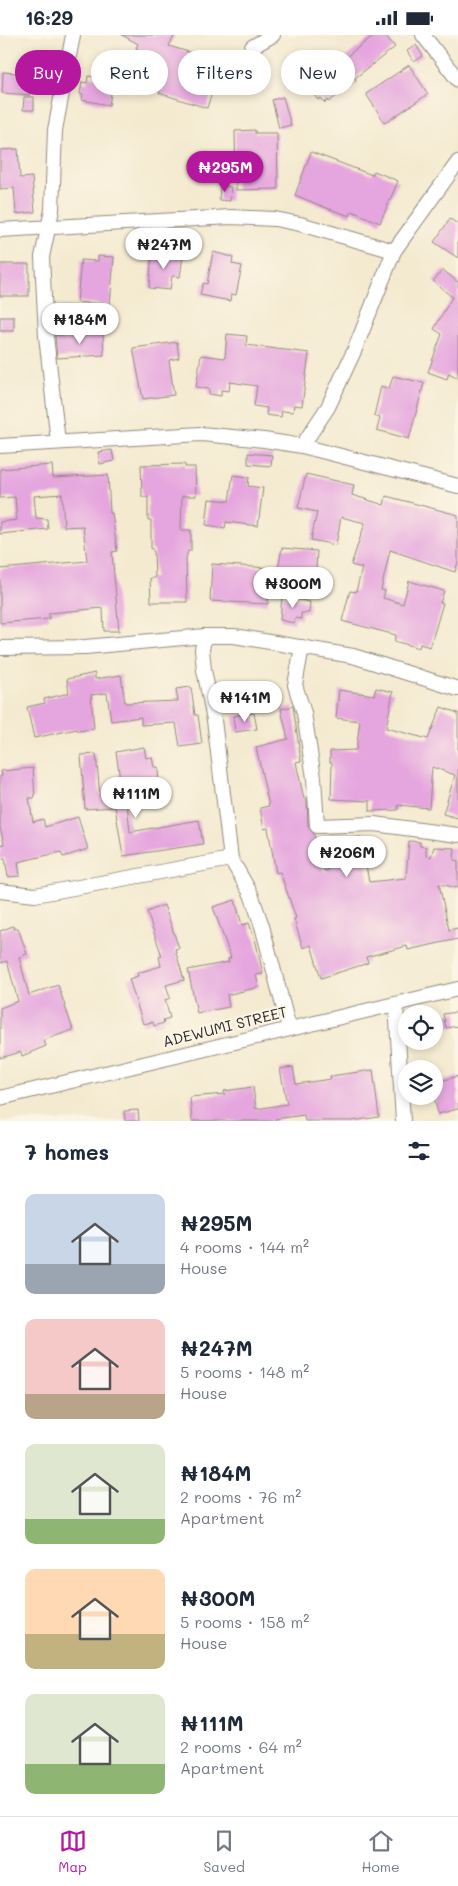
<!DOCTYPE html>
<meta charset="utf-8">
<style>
:root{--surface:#fff;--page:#f6f6f7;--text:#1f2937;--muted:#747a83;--line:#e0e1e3;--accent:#b5179e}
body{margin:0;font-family:Mali,sans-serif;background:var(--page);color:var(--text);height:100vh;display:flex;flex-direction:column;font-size:19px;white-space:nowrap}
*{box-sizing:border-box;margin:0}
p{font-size:16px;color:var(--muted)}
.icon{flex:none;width:28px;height:28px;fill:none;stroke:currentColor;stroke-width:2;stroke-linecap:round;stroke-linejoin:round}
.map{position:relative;height:1086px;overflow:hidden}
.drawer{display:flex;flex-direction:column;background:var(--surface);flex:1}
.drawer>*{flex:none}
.guide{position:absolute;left:15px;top:15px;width:429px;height:45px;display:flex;gap:10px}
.buttons{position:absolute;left:398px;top:970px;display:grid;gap:10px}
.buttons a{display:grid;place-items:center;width:45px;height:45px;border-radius:50%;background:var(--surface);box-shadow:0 2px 8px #0003;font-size:25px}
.price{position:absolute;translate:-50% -42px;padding:0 11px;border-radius:18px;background:#fff;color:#222;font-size:16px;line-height:32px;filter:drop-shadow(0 1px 2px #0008)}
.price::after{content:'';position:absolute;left:50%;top:30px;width:15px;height:11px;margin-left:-8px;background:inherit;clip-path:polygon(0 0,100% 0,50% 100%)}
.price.on{background:var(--accent);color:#fff}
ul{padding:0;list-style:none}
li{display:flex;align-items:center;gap:15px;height:125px;padding:0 25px}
li span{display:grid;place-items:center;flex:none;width:140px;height:100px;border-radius:10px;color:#555}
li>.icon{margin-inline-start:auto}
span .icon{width:60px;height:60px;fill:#fffc;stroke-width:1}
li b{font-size:21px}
h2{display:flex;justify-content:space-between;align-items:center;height:60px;padding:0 25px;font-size:21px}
.pill{padding:0 18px;border-radius:22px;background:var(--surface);box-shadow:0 2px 8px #0003;font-size:18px;line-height:45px}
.pill.on{background:var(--accent);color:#fff}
.status{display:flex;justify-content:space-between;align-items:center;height:35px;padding:0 25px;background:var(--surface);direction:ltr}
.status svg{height:14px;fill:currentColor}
.menu{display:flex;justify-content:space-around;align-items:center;height:70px;border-top:1px solid var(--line);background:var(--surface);font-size:14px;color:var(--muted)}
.menu a{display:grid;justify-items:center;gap:2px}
.menu .on{color:var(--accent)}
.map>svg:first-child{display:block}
.building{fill:#e5a5de}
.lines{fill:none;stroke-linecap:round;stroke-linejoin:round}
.street-casing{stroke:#908a7e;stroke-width:16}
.street{stroke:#fff;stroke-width:14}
.labels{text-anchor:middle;stroke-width:4.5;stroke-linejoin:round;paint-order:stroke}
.street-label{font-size:15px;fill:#2b2b2b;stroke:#fcf5e5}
</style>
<div class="status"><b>16:29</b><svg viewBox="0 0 49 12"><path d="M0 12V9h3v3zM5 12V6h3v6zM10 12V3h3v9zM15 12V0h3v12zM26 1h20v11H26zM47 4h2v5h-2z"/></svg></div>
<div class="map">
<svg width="458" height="1086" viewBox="0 0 458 1086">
<rect width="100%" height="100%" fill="#fcf5e5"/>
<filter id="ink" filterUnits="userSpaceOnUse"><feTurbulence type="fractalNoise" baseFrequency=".02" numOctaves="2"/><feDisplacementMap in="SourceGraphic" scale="10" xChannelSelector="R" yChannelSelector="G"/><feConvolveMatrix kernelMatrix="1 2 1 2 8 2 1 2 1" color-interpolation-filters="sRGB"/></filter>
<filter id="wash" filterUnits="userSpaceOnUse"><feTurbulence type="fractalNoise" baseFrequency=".0096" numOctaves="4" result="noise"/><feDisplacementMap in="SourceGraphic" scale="20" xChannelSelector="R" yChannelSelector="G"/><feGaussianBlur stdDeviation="1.12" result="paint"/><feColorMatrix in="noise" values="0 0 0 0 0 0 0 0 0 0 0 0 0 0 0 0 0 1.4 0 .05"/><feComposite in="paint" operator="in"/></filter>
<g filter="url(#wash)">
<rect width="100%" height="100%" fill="#f4ead0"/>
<g id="blocks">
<g class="building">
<path d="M122,0h53l-6,11 52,16 -14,46 -48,-15 7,-24 -30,-21 2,-4z"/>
<path d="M374,0h11l10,12 -40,31 1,2 -27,22 -1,-2 -3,3 -4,-5 -3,2 -19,-24 19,-15 4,5 7,-5 3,4 8,-6 1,2z"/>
<path d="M416,10l7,11 -9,6 -7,-11z"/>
<path d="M409,30l19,29 -43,29 -19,-29z"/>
<path d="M3,37l29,2 -2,21 -28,-2z"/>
<path d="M88,41l20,3 -2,7 6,2 -3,17 -27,-5 1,-5 -3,-1 2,-12 5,1z"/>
<path d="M24,62h10v13h-11z"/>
<path d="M283,62l8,28 -12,3 -7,-28z"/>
<path d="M255,95v3h22l1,56 -42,1 -1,-59z"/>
<path d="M18,114l2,29 12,-1 3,35 -19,2 -2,-26 -14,1v-39z"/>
<path d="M311,117l61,23 2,-4 24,10 -18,42 -28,-12 -2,5 -26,-9 -29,-12z"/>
<path d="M220,151l11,1 -1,14 -11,-1z"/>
<path d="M450,184l8,5v34l-24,-16z"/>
<path d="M152,217l31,4 -3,21 -8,-1 -2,14 -21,-2z"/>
<path d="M213,217l20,5 -1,7 10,2 -6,29 -5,-1 -1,7 -30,-6 3,-12 4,1z"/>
<path d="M98,221l16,1 -4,48 -33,-3 4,-42 17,1z"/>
<rect x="0" y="229" width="29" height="32"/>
<path d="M443,235l15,12v96l-9,-5 -2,6 -19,-7 14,-38 -8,-5 18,-32 -19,-16z"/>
<rect x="0" y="282" width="14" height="14"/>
<path d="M103,298l1,22 -47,3 -2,-23z"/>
<path d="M227,299l20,2 -1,9 63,8 -7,53 -8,-1 -1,7 -11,-1 -1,6 -15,-2 1,-7 -13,-2 3,-20 -27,-4 -1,9 -8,-1v6l-12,-2v-5l-13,-2 5,-32 24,3z"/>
<path d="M177,307l2,16 -10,2 5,35 -31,4 -10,-51z"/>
<path d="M393,341l31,7 -15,56 -32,-9 3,-12 -6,-2 7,-30 8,3z"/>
<path d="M112,415l2,11 -14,3 -2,-12z"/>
<path d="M248,418l24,2 -1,11 -23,-2z"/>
<path d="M185,429v3h10l1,29h-14l-1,34h10v21h-3l-2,7 1,44h-36l-1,-24h5l-1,-26 -3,-4v-28h-3v-23h-6l-1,-32z"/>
<path d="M52,430l1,13 55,-3 2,38h2l5,38 -5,1 7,79h-15l-1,-23 -54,5v6l-49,4v-54l87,-8 -4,-35 -19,1 -2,-33 -28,2 2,22 11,1 1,10 -48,5v-12l17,-2 -2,-23 -15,1v-29z"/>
<path d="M306,439l48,11 -2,10 32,10 2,-9 72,19v47l-3,10 -65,-22 -9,40 4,1 -2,7 20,6 6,-23 35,10 -4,12h3l-13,44 -10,-3 -1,4 -25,-7 2,-6 -54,-14 8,-30 6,1 6,-24 -11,-3 14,-42 -24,-6 -5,28 -25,-5 6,-28 -19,-4z"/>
<path d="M233,440l16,2 -1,9 15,2 -5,38 -32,-4 -1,6 -19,-3 3,-26 20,2z"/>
<path d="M282,513l35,3 -1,19 -7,-1v2l-19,-2v2l-12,-2z"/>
<path d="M212,529l57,4 -1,36 -58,-3z"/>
<path d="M282,561l28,6 -1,11h-8v6l-6,-1 -1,5 -14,-3z"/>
<path d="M95,638v6l26,-4 4,28 53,-2 -2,-12 15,-2 4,28h3l4,29 -22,3 -4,-24 -35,2v-8l-30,4 -4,-28 -16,2 3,34 -16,2 -1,-2 -43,9 -7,-31 18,-4 -1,-4 25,-6 -2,-14z"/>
<path d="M376,653l17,4 -7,36 42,11 13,-32 17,6v105l-15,-4 12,-39 -23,-8 -3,41 -31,-3v5l-28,1v-10l-39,-2 1,-37h-2v-11l26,-1 4,-29 -24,-3 3,-28 35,5z"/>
<path d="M293,671l8,55 -5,1 8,37h3l1,28 6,7 2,11 3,-1 5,27h3l2,-29 32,-5 8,45 37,-4 3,-37 11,1v4l6,1v9l5,1 3,-10 21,1 -1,12 4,1v27l-19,-4 10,46 9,-2v11l-50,11 -1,-4 -41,11 2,6 -47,15 -10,-33 -8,3 -9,-29 2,-1 -16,-46 -4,1 -8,-45 -4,1 -4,-21 9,-2 -13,-59 32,-8 -7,-30z"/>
<path d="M254,678l3,16 -22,3 -2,-16z"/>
<path d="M144,712l2,11 6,-1 2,10h4l1,20 -37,5 -6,-40z"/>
<path d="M96,719l4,41 26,-1 4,38 69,-12 4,24 -80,12 -8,-49 -30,2 -4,-54z"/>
<path d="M33,733l2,30h-6l4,24 10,-3 2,8 33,-10 10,32 -25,8 -2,-5 -43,10 2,14 -12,1 -3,-19 -5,1v-14l4,-1 -4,-16v-52h2l-1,-5z"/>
<path d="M235,865l7,25 7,-2 7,20 7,31 -7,1 3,12 -32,8 2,12 -32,6 -9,-43 41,-8 -1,-3 3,-1 -18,-51z"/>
<path d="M164,870l15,43 -4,1 9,31 -18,5 4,13 -5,2 5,18 -7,2 1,3 -10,3 -1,-4 -10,2 -14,-45 9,-3 -1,-3 24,-7 -2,-9 3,-1 -15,-44z"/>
<path d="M13,891l1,3 4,-1 9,26 -8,3 10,38 29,-10 15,45 -29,10 2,6 -24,10 -1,-4 -21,6v-50l18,-7 -11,-40 -7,2v-32z"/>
<path d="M457,977l1,14 -12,2 -3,-14z"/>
<path d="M293,1032l3,17 35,-5 -1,-3 43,-6 6,47 -27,4h-47l-1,-6 -29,4v2h-83l-2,-24 35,-3 -1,-3 29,-4 3,22 31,-5 -7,-35z"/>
<path d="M458,1041v33l-20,5 -4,-17v-14z"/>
<path d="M138,1075l1,11h-14l-1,-10z"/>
</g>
</g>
</g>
<g filter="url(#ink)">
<use href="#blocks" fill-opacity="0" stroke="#908a7e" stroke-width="1"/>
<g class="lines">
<g class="street-casing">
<g id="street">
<path d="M423,0l35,45"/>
<path d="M252,12l21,-12"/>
<path d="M0,195l231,-13 44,2 25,5 94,27"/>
<path d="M58,407l-12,-106 -4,-79 10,-47 3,-80 18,-95"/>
<path d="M0,411l201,-12 63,6 38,6 156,40"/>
<path d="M302,411l26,-39 27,-58 39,-98 64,-89"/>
<path d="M205,601l-3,13 2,21 10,50 17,139 20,35 11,32 27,102"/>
<path d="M302,612l-7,38 9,28 10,65 3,48 57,-2 84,11"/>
<path d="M0,613l85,-1 120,-11h29l119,20 105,33"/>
<path d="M0,856l35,4 196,-36"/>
<path d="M396,969l7,117"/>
<path d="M0,1063l458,-109"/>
</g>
</g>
<use href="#street" class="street"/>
</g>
</g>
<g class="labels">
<g class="street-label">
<text transform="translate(225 992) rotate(-14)" y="5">ADEWUMI STREET</text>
</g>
</g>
</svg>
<div class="buttons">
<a><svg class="icon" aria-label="locate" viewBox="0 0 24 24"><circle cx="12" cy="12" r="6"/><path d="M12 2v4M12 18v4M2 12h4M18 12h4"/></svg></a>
<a><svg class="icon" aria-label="layers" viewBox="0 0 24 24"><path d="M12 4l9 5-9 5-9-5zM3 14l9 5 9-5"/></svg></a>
</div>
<b class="price on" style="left:225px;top:158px">₦295M</b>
<b class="price" style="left:164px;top:235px">₦247M</b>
<b class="price" style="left:80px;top:310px">₦184M</b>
<b class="price" style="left:293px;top:574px">₦300M</b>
<b class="price" style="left:245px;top:688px">₦141M</b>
<b class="price" style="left:136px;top:784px">₦111M</b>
<b class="price" style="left:347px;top:843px">₦206M</b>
<div class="guide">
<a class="pill on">Buy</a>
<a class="pill">Rent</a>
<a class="pill">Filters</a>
<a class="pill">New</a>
</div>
</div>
<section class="drawer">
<h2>7 homes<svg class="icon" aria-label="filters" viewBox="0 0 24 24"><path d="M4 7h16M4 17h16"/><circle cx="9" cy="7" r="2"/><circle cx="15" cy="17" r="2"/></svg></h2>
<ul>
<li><span style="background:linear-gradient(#c9d6e8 70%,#9aa5b1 0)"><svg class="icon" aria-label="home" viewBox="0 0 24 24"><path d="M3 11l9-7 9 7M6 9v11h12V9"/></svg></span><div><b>₦295M</b><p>4 rooms · 144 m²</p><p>House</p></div></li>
<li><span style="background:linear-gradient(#f6c9c9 75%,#b9a48a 0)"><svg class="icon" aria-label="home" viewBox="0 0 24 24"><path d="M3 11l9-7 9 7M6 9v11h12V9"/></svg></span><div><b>₦247M</b><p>5 rooms · 148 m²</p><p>House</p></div></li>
<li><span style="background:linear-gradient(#dfe7d0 75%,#8fb573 0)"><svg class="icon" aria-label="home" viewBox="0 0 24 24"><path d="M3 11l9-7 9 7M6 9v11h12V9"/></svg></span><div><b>₦184M</b><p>2 rooms · 76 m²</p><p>Apartment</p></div></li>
<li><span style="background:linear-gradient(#ffd9b3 65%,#c2b280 0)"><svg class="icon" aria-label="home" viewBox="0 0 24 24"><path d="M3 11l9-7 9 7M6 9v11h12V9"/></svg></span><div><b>₦300M</b><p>5 rooms · 158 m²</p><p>House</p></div></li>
<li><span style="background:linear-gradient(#dfe7d0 70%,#8fb573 0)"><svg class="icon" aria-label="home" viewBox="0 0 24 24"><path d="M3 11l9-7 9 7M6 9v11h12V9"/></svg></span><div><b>₦111M</b><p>2 rooms · 64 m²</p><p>Apartment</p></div></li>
</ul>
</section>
<nav class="menu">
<a class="on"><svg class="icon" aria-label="map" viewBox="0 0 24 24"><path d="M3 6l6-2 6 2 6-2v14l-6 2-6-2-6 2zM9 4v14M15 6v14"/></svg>Map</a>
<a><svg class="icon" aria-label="saved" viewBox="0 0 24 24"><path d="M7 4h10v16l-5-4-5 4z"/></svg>Saved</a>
<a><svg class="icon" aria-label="home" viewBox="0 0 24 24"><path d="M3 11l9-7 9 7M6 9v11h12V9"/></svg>Home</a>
</nav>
